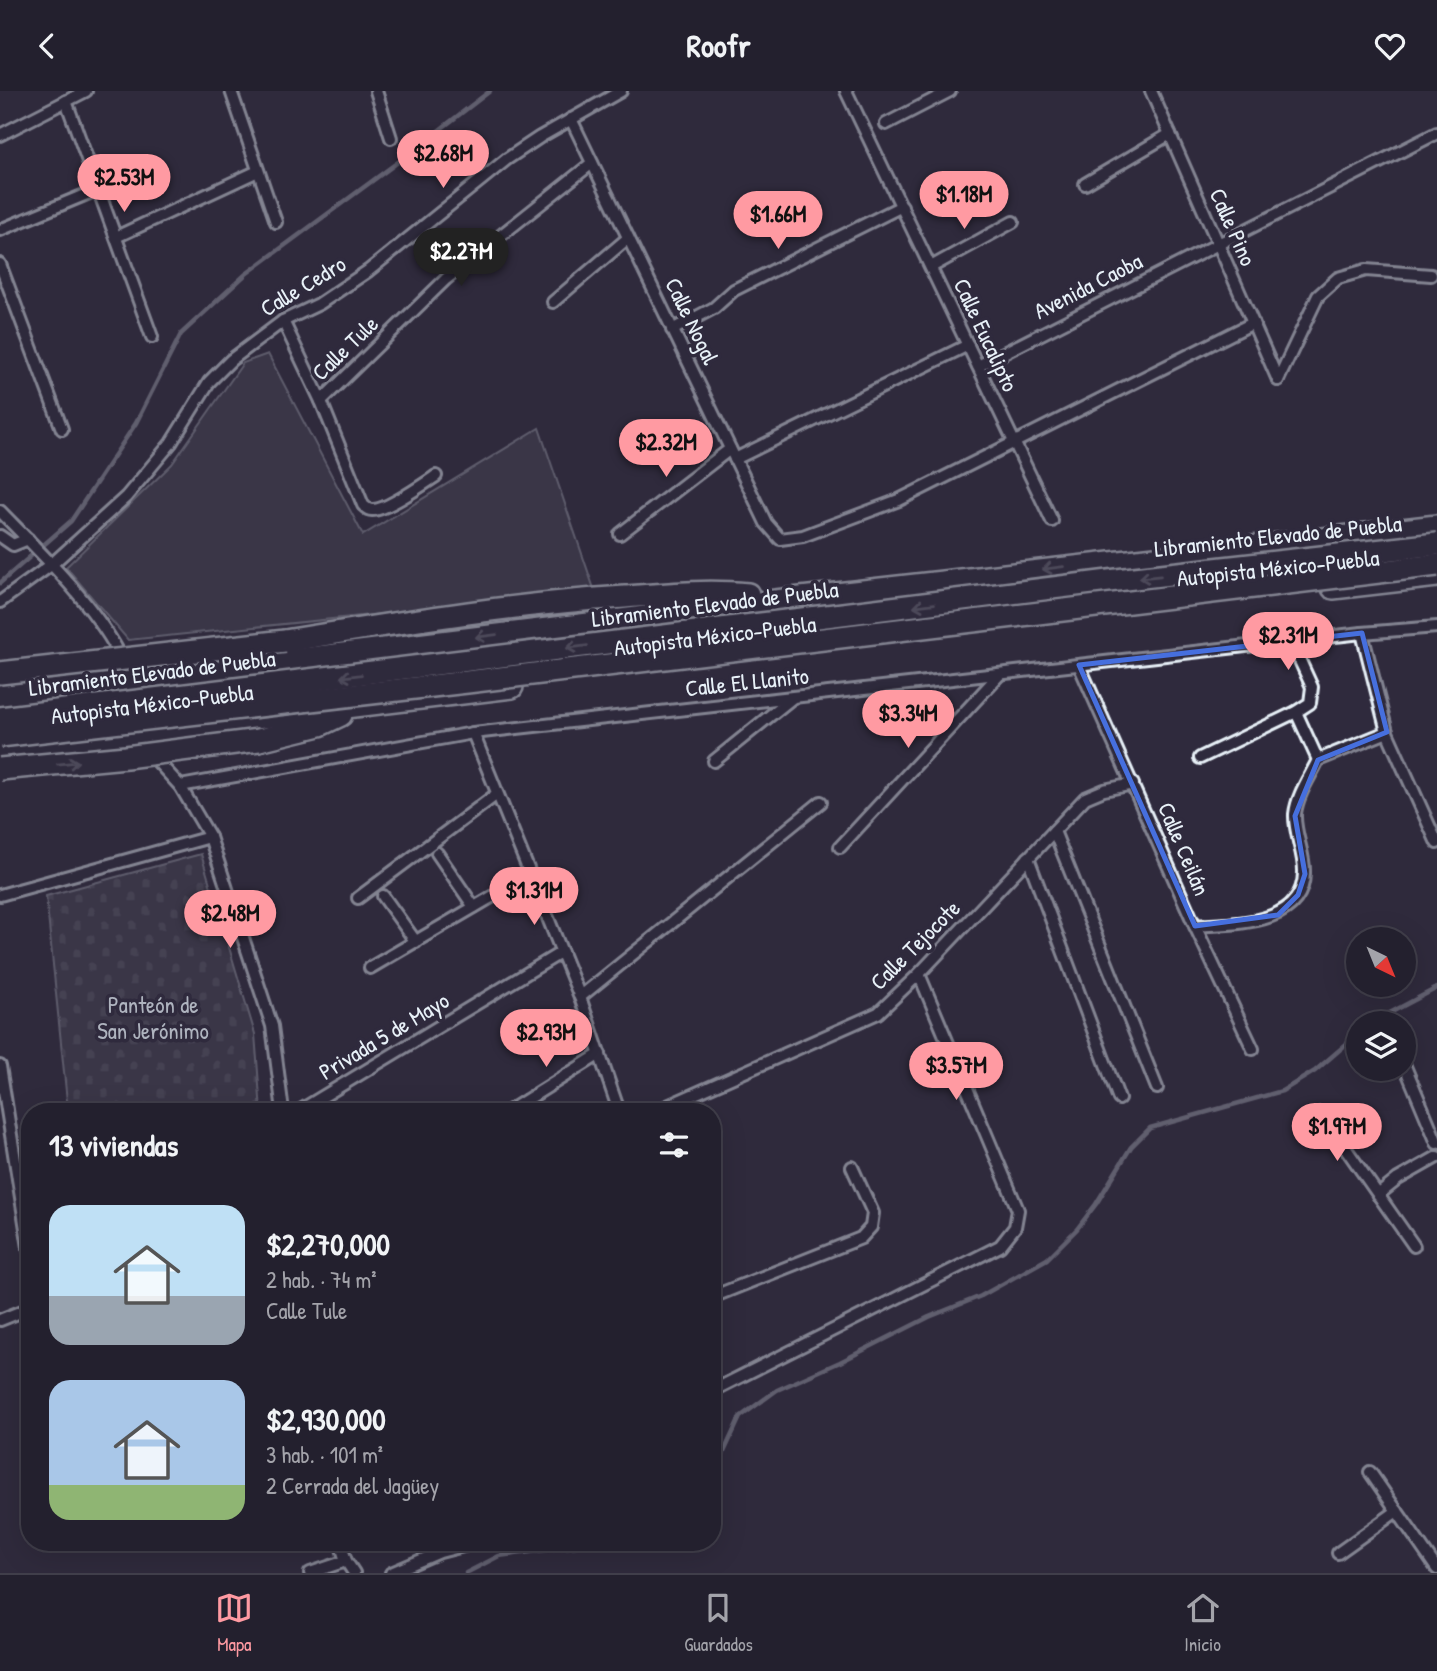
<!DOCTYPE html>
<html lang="es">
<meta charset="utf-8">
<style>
:root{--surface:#23202e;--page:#2b2836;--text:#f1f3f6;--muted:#a3a3aa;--line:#403e4a;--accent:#ff9aa2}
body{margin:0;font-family:"Patrick Hand",sans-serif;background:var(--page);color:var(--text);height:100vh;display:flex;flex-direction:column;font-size:26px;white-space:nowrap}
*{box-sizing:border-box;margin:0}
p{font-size:23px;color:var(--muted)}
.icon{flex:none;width:38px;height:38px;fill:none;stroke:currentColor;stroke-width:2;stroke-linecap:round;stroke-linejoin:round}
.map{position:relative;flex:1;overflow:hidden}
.sheet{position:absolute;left:21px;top:1012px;width:700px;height:448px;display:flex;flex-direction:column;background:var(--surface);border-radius:28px;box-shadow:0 7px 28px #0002,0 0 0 2px var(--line)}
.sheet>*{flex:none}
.needle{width:46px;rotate:137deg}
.controls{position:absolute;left:1346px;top:836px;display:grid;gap:14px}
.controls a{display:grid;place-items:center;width:70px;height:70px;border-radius:50%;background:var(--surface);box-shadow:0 7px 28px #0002,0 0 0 2px var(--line);font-size:35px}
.price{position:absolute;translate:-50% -60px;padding:0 16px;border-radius:24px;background:var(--accent);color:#111;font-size:23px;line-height:46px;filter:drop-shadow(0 2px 4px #0008)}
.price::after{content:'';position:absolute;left:50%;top:42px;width:21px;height:16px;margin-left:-10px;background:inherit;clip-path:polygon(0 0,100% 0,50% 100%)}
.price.active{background:#222;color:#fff}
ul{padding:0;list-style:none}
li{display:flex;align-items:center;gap:21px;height:175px;padding:0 28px}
li span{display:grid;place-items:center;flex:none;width:196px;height:140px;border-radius:21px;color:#555}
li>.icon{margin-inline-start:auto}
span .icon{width:84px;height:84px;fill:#fffc;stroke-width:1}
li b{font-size:30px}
h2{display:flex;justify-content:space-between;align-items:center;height:84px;padding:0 28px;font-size:30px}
header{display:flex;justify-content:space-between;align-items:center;height:91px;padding:0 28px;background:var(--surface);font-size:32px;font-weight:700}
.menu{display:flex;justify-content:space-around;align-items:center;height:98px;border-top:2px solid var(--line);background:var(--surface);font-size:19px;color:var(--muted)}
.menu a{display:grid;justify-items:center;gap:4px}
.menu .active{color:var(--accent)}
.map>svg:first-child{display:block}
.green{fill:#464455;stroke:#979aa6;stroke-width:2}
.cemetery{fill:url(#cemetery-stones);stroke:#979aa6;stroke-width:2}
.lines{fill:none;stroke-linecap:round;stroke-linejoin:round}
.stream{stroke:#9c9fab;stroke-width:4.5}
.street-casing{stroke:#e8f1f8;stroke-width:16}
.highway-casing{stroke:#e8f1f8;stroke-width:26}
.street{stroke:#2f2a3d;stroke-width:10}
.highway{stroke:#2f2a3d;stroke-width:21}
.highway-bridge-casing{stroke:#e8f1f8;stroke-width:26;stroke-linecap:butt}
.highway-bridge{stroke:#2f2a3d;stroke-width:21}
.oneway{stroke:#70707e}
.marked{fill:none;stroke:#466fde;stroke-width:5;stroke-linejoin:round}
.labels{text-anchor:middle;stroke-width:7;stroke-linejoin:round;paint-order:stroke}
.street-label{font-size:23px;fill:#e8f1f8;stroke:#2f2a3d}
.park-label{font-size:23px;fill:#afb4bf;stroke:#2f2a3d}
</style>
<header><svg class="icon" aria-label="back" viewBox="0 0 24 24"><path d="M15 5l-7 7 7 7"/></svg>Roofr<svg class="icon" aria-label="heart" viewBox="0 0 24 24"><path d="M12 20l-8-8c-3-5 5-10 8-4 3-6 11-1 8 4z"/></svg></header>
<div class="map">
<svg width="1437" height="1482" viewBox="0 0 1437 1482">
<defs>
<pattern id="cemetery-stones" width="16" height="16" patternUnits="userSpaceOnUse" patternTransform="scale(1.75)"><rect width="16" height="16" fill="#464455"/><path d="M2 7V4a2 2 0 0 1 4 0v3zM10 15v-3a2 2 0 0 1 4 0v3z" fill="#615f6e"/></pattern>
</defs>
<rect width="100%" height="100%" fill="#2f2a3d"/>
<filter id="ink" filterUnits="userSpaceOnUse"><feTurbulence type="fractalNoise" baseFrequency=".0143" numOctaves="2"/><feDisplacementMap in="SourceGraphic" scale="14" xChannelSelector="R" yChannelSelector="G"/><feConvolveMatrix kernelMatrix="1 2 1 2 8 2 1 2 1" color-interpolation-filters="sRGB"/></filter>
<g filter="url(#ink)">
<path class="green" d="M268,263l95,181 176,-107 56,164 -467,48 -62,-73 106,-103 71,-101z"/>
<path class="cemetery" d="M201,763l54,180 6,77h-193l-22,-215z"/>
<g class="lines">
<g class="stream">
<path d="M0,492l71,-62 65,-98 45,-89 65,-60 152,-112 92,-71"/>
<path d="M1369,933l68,-36"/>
<path d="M712,1381l6,-7 22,-48 37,-27 63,-28 89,-45 52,-21 66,-37 30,-30 19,-25 35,-57 19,-19 132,-37 33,-20 43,-37"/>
<path d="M466,1482l33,-17 108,-14"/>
</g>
<g class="street-casing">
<g id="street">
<path d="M231,0l45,131"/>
<path d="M376,0l15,47"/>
<path d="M846,0l206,430"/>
<path d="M1151,0l127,289"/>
<path d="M66,10l86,236"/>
<path d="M571,28l195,404 14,16 23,-3 96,-36 354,-177"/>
<path d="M886,33l64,-33"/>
<path d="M0,44l86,-44"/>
<path d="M1085,93l85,-50"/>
<path d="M0,139l99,-41"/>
<path d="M116,146l142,-66"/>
<path d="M0,173l62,165"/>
<path d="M931,176l82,-45"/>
<path d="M553,211l75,-64"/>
<path d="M283,230l38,80 42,104c3,3 4,5 9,5 13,1 52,-26 64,-34"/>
<path d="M672,239l42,-22 20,-18 168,-84"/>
<path d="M978,275l459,-233"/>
<path d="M1278,289l40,-84 20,-18 28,-8 65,5"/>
<path d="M321,310l125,-122 146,-116"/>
<path d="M735,368l233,-114"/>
<path d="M0,420c41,42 91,90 119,142"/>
<path d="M620,443l110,-85"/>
<path d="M0,445l13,9 15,-6"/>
<path d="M0,511l51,-37 75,-68 45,-54 38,-61 22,-22 52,-39 36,-17 49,-33 139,-112 33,-22 81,-46"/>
<path d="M1362,542l25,99 50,111"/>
<path d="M1079,574l116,261 58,123"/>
<path d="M1296,621l22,48"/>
<path d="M473,642l107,264 39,114"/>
<path d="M1200,667l96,-46 14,-9 2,-16 -21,-46"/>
<path d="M714,670l78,-63"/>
<path d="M158,671l22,24 30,51 62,189 11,85"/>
<path d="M180,695l293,-53 889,-100 75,-6"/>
<path d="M1054,740l103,257"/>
<path d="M840,756l159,-172"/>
<path d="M437,762l37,54"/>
<path d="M1028,767l91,241"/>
<path d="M0,804l210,-58"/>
<path d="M383,805l33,46"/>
<path d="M358,807l139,-104"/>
<path d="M1195,835c37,-3 108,1 109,-53 1,-19 -10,-39 -9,-59 2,-19 15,-37 23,-54l69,-28"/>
<path d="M370,877l159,-93"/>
<path d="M580,906l241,-195"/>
<path d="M1404,973l33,79"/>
<path d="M0,975l30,188"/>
<path d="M299,1020l263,-159"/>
<path d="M509,1020l91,-57"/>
<path d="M656,1020l222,-98 41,-39 166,-176 19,-8 29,-6"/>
<path d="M1321,1022l93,133"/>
<path d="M1378,1104l20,-16 39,-22"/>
<path d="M712,1206l149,-59 10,-11 2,-14 -21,-46"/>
<path d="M0,1229l30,-12"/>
<path d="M712,1300l288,-145 15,-19 3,-17 -99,-236"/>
<path d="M1370,1381l67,97"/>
<path d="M340,1451l6,19 8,12"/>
<path d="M1338,1462l59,-42"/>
<path d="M310,1482l36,-12"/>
<path d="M391,1482l49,-21 39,-10"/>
</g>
</g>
<g class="highway-casing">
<g id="highway">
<path d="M1333,497l104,-12"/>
<path d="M285,550c113,-18 225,-37 340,-44 40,-3 82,-7 123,-3"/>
<path d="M0,605l792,-97 645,-73"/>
<path d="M259,649l61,-15 21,-10"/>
<path d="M0,658l512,-62"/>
</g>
</g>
<use href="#street" class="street"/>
<use href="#highway" class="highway"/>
<g class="highway-bridge-casing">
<g id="highway-bridge">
<path d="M0,582l285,-32"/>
<path d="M0,627l1125,-139 312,-35"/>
<path d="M0,645l467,-54 970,-117"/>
<path d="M0,678l126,-12 133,-17"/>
</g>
</g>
<use href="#highway-bridge" class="highway-bridge"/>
</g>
<defs><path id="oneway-shaft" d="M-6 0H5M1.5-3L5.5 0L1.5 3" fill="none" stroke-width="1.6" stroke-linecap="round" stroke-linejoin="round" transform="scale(1.75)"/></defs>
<g class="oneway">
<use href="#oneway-shaft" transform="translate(1053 477) rotate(173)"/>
<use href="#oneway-shaft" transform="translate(1150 486) rotate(174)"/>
<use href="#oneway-shaft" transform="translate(924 514) rotate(173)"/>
<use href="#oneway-shaft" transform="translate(486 545) rotate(173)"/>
<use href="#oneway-shaft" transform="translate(577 556) rotate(173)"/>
<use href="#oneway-shaft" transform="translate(351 585) rotate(173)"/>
<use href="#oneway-shaft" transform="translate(68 672) rotate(-6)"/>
</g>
</g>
<path d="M0 0H1437V1482H0ZM1362,542l25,99 -69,28 -23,56 10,58 -7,21 -20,20 -83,11 -116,-261z" fill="#2f2a3d" fill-opacity=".55" fill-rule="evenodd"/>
<path class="marked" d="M1362,542l25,99 -69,28 -23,56 10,58 -7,21 -20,20 -83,11 -116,-261z"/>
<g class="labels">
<g class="street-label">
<text transform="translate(1233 136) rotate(66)" y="8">Calle Pino</text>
<text transform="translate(303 195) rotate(-31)" y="8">Calle Cedro</text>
<text transform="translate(1088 195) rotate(-27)" y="8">Avenida Caoba</text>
<text transform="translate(692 230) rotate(64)" y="8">Calle Nogal</text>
<text transform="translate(986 244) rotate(65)" y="8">Calle Eucalipto</text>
<text transform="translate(345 257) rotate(-44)" y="8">Calle Tule</text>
<text transform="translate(1278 445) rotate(-6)" y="8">Libramiento Elevado de Puebla</text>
<text transform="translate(1278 477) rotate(-6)" y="8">Autopista México-Puebla</text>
<text transform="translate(715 513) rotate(-7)" y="8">Libramiento Elevado de Puebla</text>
<text transform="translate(715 545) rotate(-7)" y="8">Autopista México-Puebla</text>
<text transform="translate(152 582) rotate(-7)" y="8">Libramiento Elevado de Puebla</text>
<text transform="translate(747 591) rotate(-6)" y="8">Calle El Llanito</text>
<text transform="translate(152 613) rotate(-7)" y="8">Autopista México-Puebla</text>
<text transform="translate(1184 758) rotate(67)" y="8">Calle Ceilán</text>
<text transform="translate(915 854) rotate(-45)" y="8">Calle Tejocote</text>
<text transform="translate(384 945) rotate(-31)" y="8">Privada 5 de Mayo</text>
</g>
<g class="park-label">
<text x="153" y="922">Panteón de<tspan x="153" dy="26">San Jerónimo</tspan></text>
</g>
</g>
</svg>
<div class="controls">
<a><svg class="needle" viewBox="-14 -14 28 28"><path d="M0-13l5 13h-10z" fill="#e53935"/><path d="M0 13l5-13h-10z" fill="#a3a3aa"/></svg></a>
<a><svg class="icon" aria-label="layers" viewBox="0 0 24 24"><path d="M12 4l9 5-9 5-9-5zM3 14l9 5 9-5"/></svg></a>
</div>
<b class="price" style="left:443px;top:99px">$2.68M</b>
<b class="price" style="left:124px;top:123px">$2.53M</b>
<b class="price" style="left:964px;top:140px">$1.18M</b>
<b class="price" style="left:778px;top:160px">$1.66M</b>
<b class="price active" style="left:461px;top:197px">$2.27M</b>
<b class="price" style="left:666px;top:388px">$2.32M</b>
<b class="price" style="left:1288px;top:581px">$2.31M</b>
<b class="price" style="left:908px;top:659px">$3.34M</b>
<b class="price" style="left:534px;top:836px">$1.31M</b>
<b class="price" style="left:230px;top:859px">$2.48M</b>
<b class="price" style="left:546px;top:978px">$2.93M</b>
<b class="price" style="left:956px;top:1011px">$3.57M</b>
<b class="price" style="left:1337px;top:1072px">$1.97M</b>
<section class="sheet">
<h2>13 viviendas<svg class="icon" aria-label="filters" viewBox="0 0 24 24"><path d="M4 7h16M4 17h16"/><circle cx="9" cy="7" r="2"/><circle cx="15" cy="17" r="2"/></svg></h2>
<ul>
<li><span style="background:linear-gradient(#bfe0f5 65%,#9aa5b1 0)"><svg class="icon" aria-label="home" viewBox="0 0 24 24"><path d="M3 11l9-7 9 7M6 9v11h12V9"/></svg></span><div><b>$2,270,000</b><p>2 hab. · 74 m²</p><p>Calle Tule</p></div></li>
<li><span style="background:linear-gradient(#a9c7e8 75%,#8fb573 0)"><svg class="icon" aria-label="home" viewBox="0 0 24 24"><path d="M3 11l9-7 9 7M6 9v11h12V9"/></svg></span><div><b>$2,930,000</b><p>3 hab. · 101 m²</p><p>2 Cerrada del Jagüey</p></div></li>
</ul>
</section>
</div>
<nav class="menu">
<a class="active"><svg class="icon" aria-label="map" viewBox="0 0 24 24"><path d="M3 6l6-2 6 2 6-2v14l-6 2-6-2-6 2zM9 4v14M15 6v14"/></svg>Mapa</a>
<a><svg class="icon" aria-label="saved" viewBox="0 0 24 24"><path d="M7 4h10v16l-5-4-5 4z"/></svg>Guardados</a>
<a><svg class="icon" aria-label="home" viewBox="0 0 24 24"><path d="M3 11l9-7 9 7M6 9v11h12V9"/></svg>Inicio</a>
</nav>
